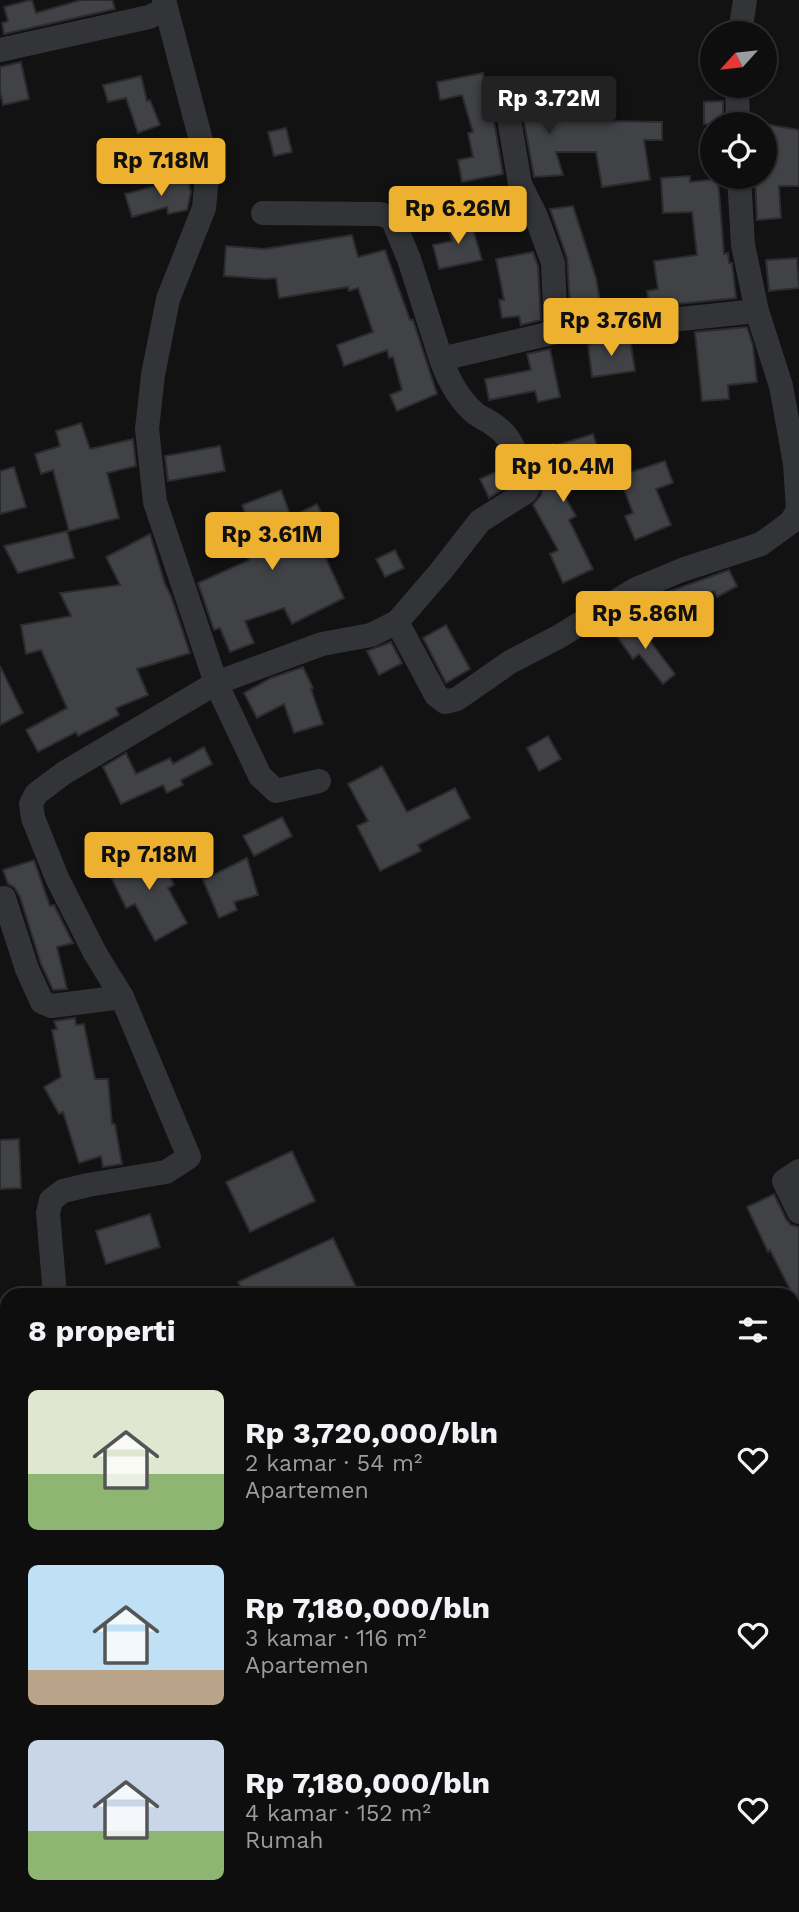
<!DOCTYPE html>
<html lang="id">
<meta charset="utf-8">
<style>
:root{--surface:#0e0e0e;--page:#171717;--text:#f1f3f6;--muted:#9b9c9e;--line:#2e2e2e;--accent:#eeb02f}
body{margin:0;font-family:"Work Sans",sans-serif;background:var(--page);color:var(--text);height:100vh;display:flex;flex-direction:column;font-size:26px;white-space:nowrap}
*{box-sizing:border-box;margin:0}
p{font-size:23px;color:var(--muted)}
.icon{flex:none;width:38px;height:38px;fill:none;stroke:currentColor;stroke-width:2;stroke-linecap:round;stroke-linejoin:round}
.map{position:relative;flex:1;overflow:hidden}
.drawer{position:absolute;left:0px;top:1288px;width:800px;height:625px;display:flex;flex-direction:column;background:var(--surface);border-radius:21px 21px 0 0;box-shadow:0 2px 5px #0004,0 0 0 2px var(--line)}
.drawer>*{flex:none}
.needle{width:46px;rotate:243deg}
.buttons{position:absolute;left:700px;top:21px;display:grid;gap:14px}
.buttons a{display:grid;place-items:center;width:77px;height:77px;border-radius:50%;background:var(--surface);box-shadow:0 2px 5px #0004,0 0 0 2px var(--line);font-size:35px}
.price{position:absolute;translate:-50% -60px;padding:0 16px;border-radius:7px;background:var(--accent);color:#111;font-size:23px;line-height:46px;filter:drop-shadow(0 2px 4px #0008)}
.price::after{content:'';position:absolute;left:50%;top:42px;width:21px;height:16px;margin-left:-10px;background:inherit;clip-path:polygon(0 0,100% 0,50% 100%)}
.price.active{background:#222;color:#fff}
ul{padding:0;list-style:none}
li{display:flex;align-items:center;gap:21px;height:175px;padding:0 28px}
li span{display:grid;place-items:center;flex:none;width:196px;height:140px;border-radius:10px;color:#555}
li>.icon{margin-inline-start:auto}
span .icon{width:84px;height:84px;fill:#fffc;stroke-width:1}
li b{font-size:30px}
h2{display:flex;justify-content:space-between;align-items:center;height:84px;padding:0 28px;font-size:30px}
.map>svg:first-child{display:block}
.building{fill:#414246;stroke:#2c2c2f;stroke-width:2}
.lines{fill:none;stroke-linecap:round;stroke-linejoin:round}
.street{stroke:#333438;stroke-width:24}
</style>
<div class="map">
<svg width="799" height="1912" viewBox="0 0 799 1912">
<rect width="100%" height="100%" fill="#121213"/>
<g class="building">
<path d="M30,0h2l4,13 45,-13h31l3,9 -111,25 -2,-11 6,-2 -4,-14z"/>
<path d="M21,62l8,37 -26,6 -3,-14v-24z"/>
<path d="M483,73l4,20 50,-5 4,32 121,2v18h-18l6,40 -48,7 -6,-35h-40l7,23 -29,2 -11,-61 -3,-7 -13,-5 -8,4 -5,13 9,53 -41,8 -4,-22 15,-3 -5,-24 5,-1 -11,-37 -22,5 -3,-18z"/>
<path d="M141,76l6,25 3,-1 10,25 -22,8 -12,-35 -18,4 -5,-17z"/>
<path d="M723,101v23h-19v-22z"/>
<path d="M765,124l34,6v56h-20l2,32 -24,2 -2,-43h10z"/>
<path d="M286,128l6,24 -18,4 -6,-24z"/>
<path d="M690,176v6l28,-3 6,75 4,-1 1,10h3l4,35 -86,9 -3,-16 11,-2 -4,-28 43,-6 -5,-43 -29,1 -2,-35z"/>
<path d="M187,177l4,15 -4,18 -19,4 -1,-7 -35,10 -7,-23 37,-10v-2z"/>
<path d="M573,206l23,72 4,23 -30,5 -3,-48 -17,-49z"/>
<path d="M470,219l12,41 -43,9 -6,-24 19,-4 -5,-16z"/>
<path d="M352,235l6,22 27,-7 25,70h3l24,74 -40,17 -7,-16 12,-5 -9,-33 -4,1 -2,-8 -43,16 -7,-21 36,-13 -15,-44 -9,3 -1,-4 -69,11 -3,-20 -10,1 -42,-3 2,-30 38,3z"/>
<path d="M533,252l5,14 3,54 -20,5 -2,-9 -17,2 -3,-18h5l-8,-41z"/>
<path d="M797,258l2,30 -30,3 -3,-31z"/>
<path d="M747,327l6,19 4,36 -29,3 1,14 -27,2 -7,-69z"/>
<path d="M630,339l5,32 -43,6 -4,-33z"/>
<path d="M550,349l10,48 -22,5 -3,-11 -46,9 -4,-21 46,-9 -4,-16z"/>
<path d="M81,423l9,26 43,-10 3,27 -29,7 12,45 -50,13 -16,-61 -12,4 -6,-20 25,-8 -4,-15z"/>
<path d="M593,434l8,24 -50,15 25,43 -7,4 24,49 -30,14 -13,-29 8,-4 -25,-45 8,-10 2,-9 -9,-30 19,-12 2,2z"/>
<path d="M220,446l5,25 -57,10 -3,-25z"/>
<path d="M665,461l8,22 -17,6 15,36 -36,15 -10,-24 8,-3 -14,-37z"/>
<path d="M14,467l12,40 -26,7v-43z"/>
<path d="M502,469l2,5 4,-2 4,11 -23,15 -9,-19z"/>
<path d="M281,490l10,27 26,-13 10,21 -13,7 30,66 -52,26 -8,-16 -39,13 9,22 -24,9 -10,-24 -6,2 -16,-47 51,-23 -11,-26 13,-6 -9,-23z"/>
<path d="M67,531l7,27 -56,15 -14,-27z"/>
<path d="M150,534l15,50 6,12 19,57 -53,16 11,26 -32,13 3,7 -41,21 -2,-4 -38,20 -12,-22 41,-22 -26,-58 -15,4 -5,-29 50,-9 -11,-23 60,-8 -14,-28z"/>
<path d="M395,550l9,18 -19,9 -9,-18z"/>
<path d="M729,570l8,16 -20,11 -3,-6 -41,22 -11,-19z"/>
<path d="M635,621l40,53 -12,10 -24,-30 -6,5 -17,-24z"/>
<path d="M446,625l24,44 -24,14 -23,-45z"/>
<path d="M391,642l11,21 -23,12 -12,-24z"/>
<path d="M0,666l23,47 -23,12z"/>
<path d="M303,667l10,21 -2,1 12,35 -29,9 -10,-29 -27,14 -13,-25 27,-15z"/>
<path d="M548,736l13,23 -22,12 -12,-23z"/>
<path d="M204,747l8,17 -31,16 2,5 -16,8 -4,-8 -42,19 -18,-37 23,-14 10,21 34,-16 3,6z"/>
<path d="M382,766l25,46 48,-24 15,30 -52,27 3,6 -41,20 -23,-45 11,-5 -20,-37z"/>
<path d="M282,817l10,19 -38,20 -11,-20z"/>
<path d="M156,847l18,38 -6,3 19,35 -32,18 -20,-37 -9,4 -18,-37z"/>
<path d="M247,858l11,37 -24,7 3,8 -18,8 -16,-38z"/>
<path d="M34,860l16,46 4,-1 19,38 -16,4 10,42 -14,1 -12,-26 -21,-67 -6,-10 -6,-3 -5,-14z"/>
<path d="M75,1018l1,7 8,-1 11,55h13l4,45h3l7,40 -19,3 -2,-11 -22,7 -16,-51 -4,2 -15,-27 17,-10 -9,-47 5,-1 -3,-8z"/>
<path d="M19,1139l2,49 -21,1v-49z"/>
<path d="M292,1151l23,50 -65,31 -24,-50z"/>
<path d="M774,1194l12,25 5,6 8,2v80l-29,-57 -2,2 -21,-45z"/>
<path d="M150,1214l10,33 -54,17 -10,-33z"/>
<path d="M333,1238l23,49 -18,8h-93l-7,-13z"/>
</g>
<g class="lines">
<g class="street">
<path d="M164,0l44,167 -4,41 -36,91 -15,76 -6,54 8,73 61,181 44,93 16,15 43,-10"/>
<path d="M740,33l5,-33"/>
<path d="M0,50l149,-33 17,-8"/>
<path d="M737,86l1,38"/>
<path d="M509,119l11,65 16,32 17,47 3,69"/>
<path d="M263,213l117,1 12,4 17,41 32,100"/>
<path d="M397,622l44,-51 39,-50 46,-29 2,-4c-3,-16 -12,-38 -21,-51 -8,-11 -20,-16 -31,-23 -17,-14 -28,-35 -35,-55l115,-27 201,-21"/>
<path d="M4,898l23,71 15,33 10,4 70,-9"/>
<path d="M799,1171l-15,10 15,31"/>
<path d="M55,1295l-7,-82 3,-13 12,-9 25,-6 78,-13 23,-15 -67,-160 -27,-44 -38,-75 -24,-60 -2,-14 5,-10 28,-21 152,-90 106,-39 49,-9 26,-13 39,73 9,7 12,-3 53,-37 50,-26 76,-47 46,-19 79,-26 30,-22 7,-12 -3,-46 -14,-78 -24,-75 -14,-66 -4,-68"/>
<path d="M0,1365h7"/>
<path d="M793,1562l6,-3"/>
<path d="M0,1754l7,35"/>
<path d="M33,1906l1,6"/>
<path d="M266,1906l3,6"/>
<path d="M211,1912l15,-6"/>
</g>
</g>
</svg>
<div class="buttons">
<a><svg class="needle" viewBox="-14 -14 28 28"><path d="M0-13l5 13h-10z" fill="#e53935"/><path d="M0 13l5-13h-10z" fill="#9b9c9e"/></svg></a>
<a><svg class="icon" aria-label="locate" viewBox="0 0 24 24"><circle cx="12" cy="12" r="6"/><path d="M12 2v4M12 18v4M2 12h4M18 12h4"/></svg></a>
</div>
<b class="price active" style="left:549px;top:136px">Rp 3.72M</b>
<b class="price" style="left:161px;top:198px">Rp 7.18M</b>
<b class="price" style="left:458px;top:246px">Rp 6.26M</b>
<b class="price" style="left:611px;top:358px">Rp 3.76M</b>
<b class="price" style="left:563px;top:504px">Rp 10.4M</b>
<b class="price" style="left:272px;top:572px">Rp 3.61M</b>
<b class="price" style="left:645px;top:651px">Rp 5.86M</b>
<b class="price" style="left:149px;top:892px">Rp 7.18M</b>
<section class="drawer">
<h2>8 properti<svg class="icon" aria-label="filters" viewBox="0 0 24 24"><path d="M4 7h16M4 17h16"/><circle cx="9" cy="7" r="2"/><circle cx="15" cy="17" r="2"/></svg></h2>
<ul>
<li><span style="background:linear-gradient(#dfe7d0 60%,#8fb573 0)"><svg class="icon" aria-label="home" viewBox="0 0 24 24"><path d="M3 11l9-7 9 7M6 9v11h12V9"/></svg></span><div><b>Rp 3,720,000/bln</b><p>2 kamar · 54 m²</p><p>Apartemen</p></div><svg class="icon" aria-label="heart" viewBox="0 0 24 24"><path d="M12 20l-8-8c-3-5 5-10 8-4 3-6 11-1 8 4z"/></svg></li>
<li><span style="background:linear-gradient(#bfe0f5 75%,#b9a48a 0)"><svg class="icon" aria-label="home" viewBox="0 0 24 24"><path d="M3 11l9-7 9 7M6 9v11h12V9"/></svg></span><div><b>Rp 7,180,000/bln</b><p>3 kamar · 116 m²</p><p>Apartemen</p></div><svg class="icon" aria-label="heart" viewBox="0 0 24 24"><path d="M12 20l-8-8c-3-5 5-10 8-4 3-6 11-1 8 4z"/></svg></li>
<li><span style="background:linear-gradient(#c9d6e8 65%,#8fb573 0)"><svg class="icon" aria-label="home" viewBox="0 0 24 24"><path d="M3 11l9-7 9 7M6 9v11h12V9"/></svg></span><div><b>Rp 7,180,000/bln</b><p>4 kamar · 152 m²</p><p>Rumah</p></div><svg class="icon" aria-label="heart" viewBox="0 0 24 24"><path d="M12 20l-8-8c-3-5 5-10 8-4 3-6 11-1 8 4z"/></svg></li>
</ul>
</section>
</div>
